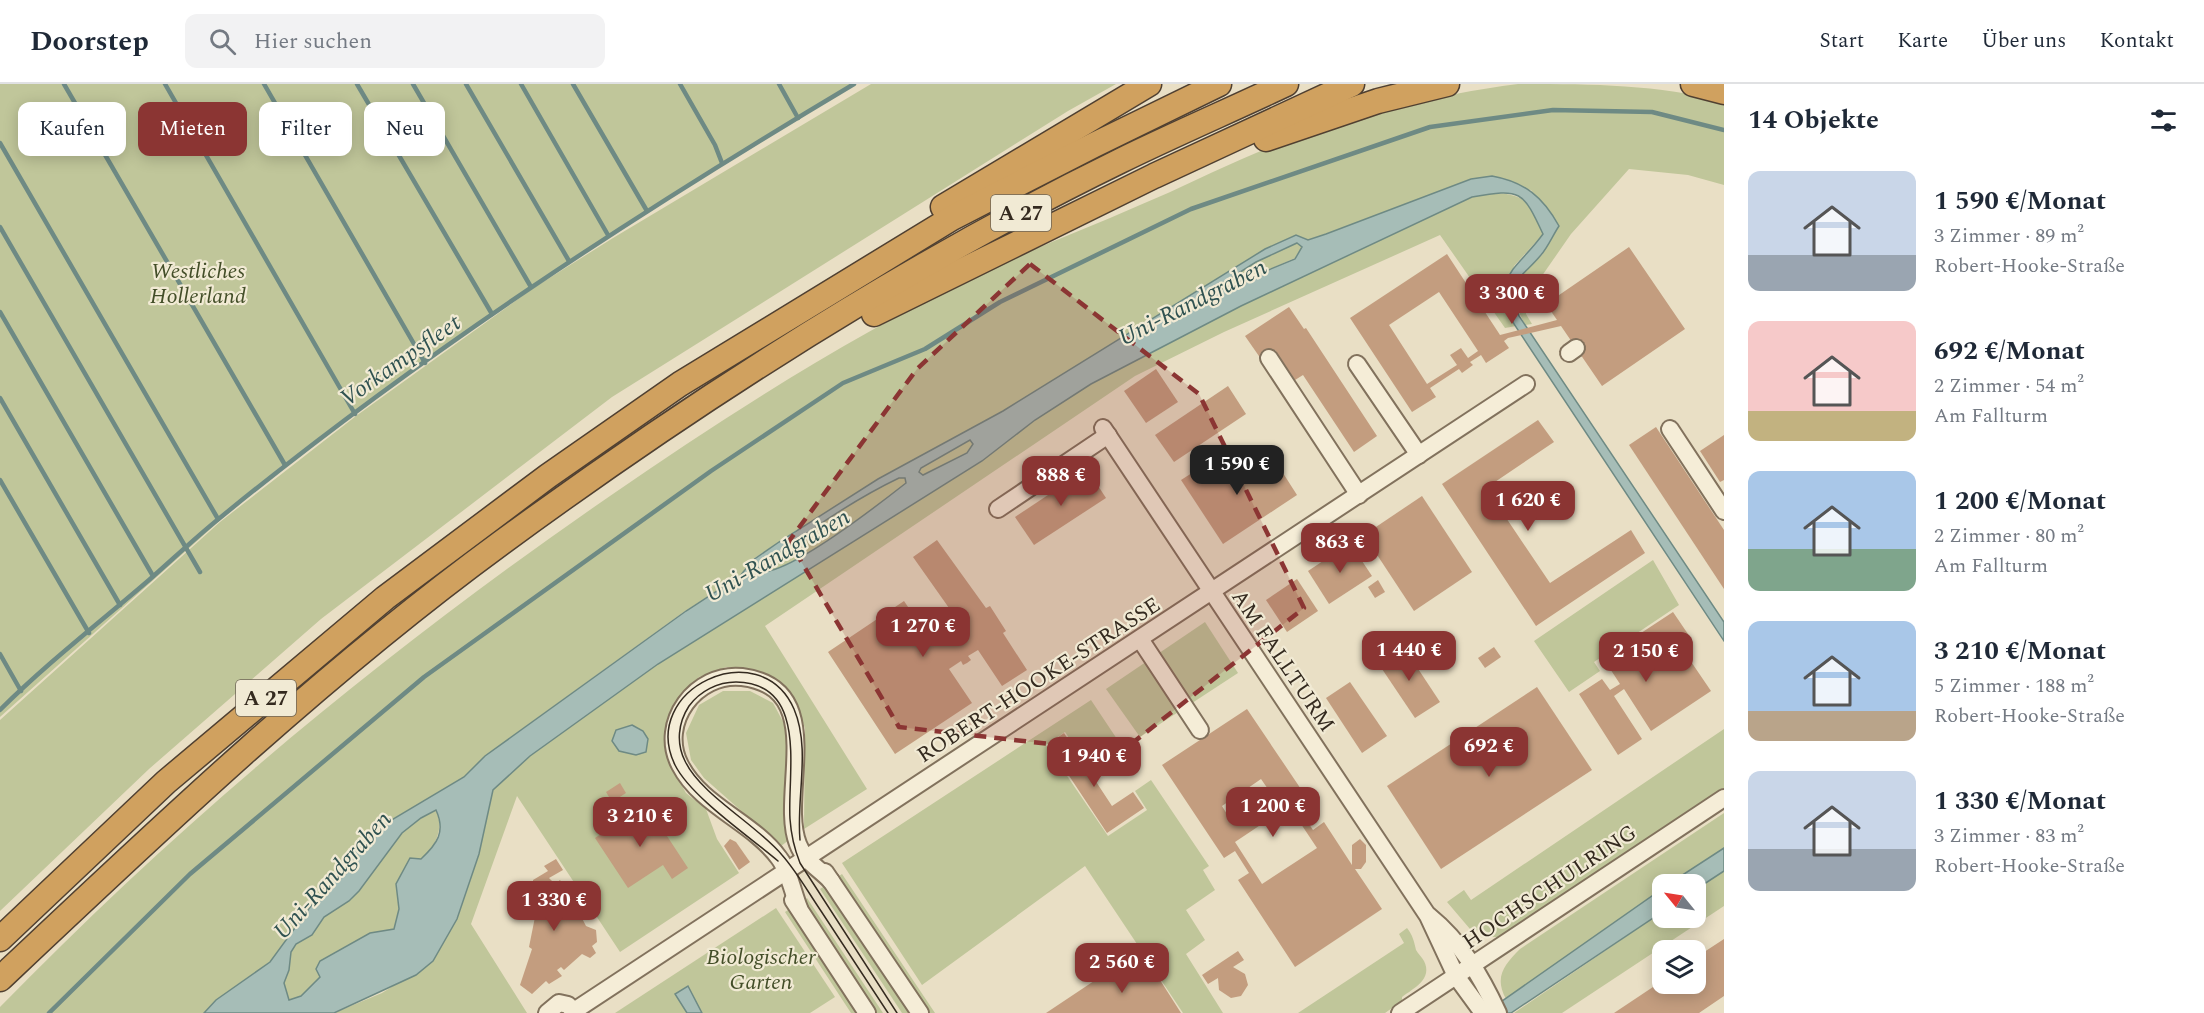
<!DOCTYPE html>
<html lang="de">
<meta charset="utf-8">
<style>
:root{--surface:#fff;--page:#f2f2f3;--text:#1f2937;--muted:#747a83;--line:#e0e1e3;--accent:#8b3533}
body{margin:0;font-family:Spectral,serif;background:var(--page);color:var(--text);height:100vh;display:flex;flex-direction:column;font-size:22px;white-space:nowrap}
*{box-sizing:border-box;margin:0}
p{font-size:20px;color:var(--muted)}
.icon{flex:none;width:33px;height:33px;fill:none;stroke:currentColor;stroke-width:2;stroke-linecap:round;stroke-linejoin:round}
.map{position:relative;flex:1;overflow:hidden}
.details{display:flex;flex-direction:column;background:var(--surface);width:480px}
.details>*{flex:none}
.banner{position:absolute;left:18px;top:18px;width:570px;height:54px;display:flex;gap:12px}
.needle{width:39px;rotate:300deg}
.tools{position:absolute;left:1652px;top:790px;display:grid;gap:12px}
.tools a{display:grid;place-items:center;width:54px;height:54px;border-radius:12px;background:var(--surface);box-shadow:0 3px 15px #0003;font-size:30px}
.price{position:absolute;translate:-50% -51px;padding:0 14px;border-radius:12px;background:var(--accent);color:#fff;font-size:20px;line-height:39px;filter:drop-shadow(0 2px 3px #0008)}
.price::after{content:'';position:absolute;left:50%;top:36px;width:18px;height:14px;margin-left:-9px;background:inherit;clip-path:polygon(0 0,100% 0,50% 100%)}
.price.active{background:#222;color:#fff}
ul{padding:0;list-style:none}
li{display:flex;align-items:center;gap:18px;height:150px;padding:0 24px}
li span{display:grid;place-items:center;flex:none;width:168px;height:120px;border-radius:12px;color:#555}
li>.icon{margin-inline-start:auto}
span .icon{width:72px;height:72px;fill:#fffc;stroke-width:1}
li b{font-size:26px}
h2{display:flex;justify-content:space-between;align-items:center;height:72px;padding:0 24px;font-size:26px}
.pill{padding:0 21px;border-radius:12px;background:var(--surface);box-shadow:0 3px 15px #0003;font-size:21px;line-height:54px}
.pill.active{background:var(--accent);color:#fff}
header{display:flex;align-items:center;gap:36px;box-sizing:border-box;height:84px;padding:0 30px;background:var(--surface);border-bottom:2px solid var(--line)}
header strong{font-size:28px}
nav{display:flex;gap:33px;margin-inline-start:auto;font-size:21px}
.search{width:420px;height:54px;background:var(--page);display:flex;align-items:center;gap:15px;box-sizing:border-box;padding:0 21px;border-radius:12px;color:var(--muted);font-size:22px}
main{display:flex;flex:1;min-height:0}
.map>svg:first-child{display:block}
.green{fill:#c0c69a}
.water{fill:#a6bdb7;stroke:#6e8a84;stroke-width:1.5;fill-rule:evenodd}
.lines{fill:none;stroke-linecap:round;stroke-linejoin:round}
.stream{stroke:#6e8a84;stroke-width:4.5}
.building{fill:#c39d7f;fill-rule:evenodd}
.minor-casing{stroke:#82725d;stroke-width:20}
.highway-casing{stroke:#504031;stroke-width:27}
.minor{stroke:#f5edd7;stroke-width:16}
.highway{stroke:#d0a15f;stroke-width:24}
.tram{stroke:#342a1f;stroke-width:1.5}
.marked{fill:#8b3533;fill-opacity:0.2;stroke:#8b3533;stroke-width:4.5;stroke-dasharray:12 8;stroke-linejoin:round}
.labels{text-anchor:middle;stroke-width:4.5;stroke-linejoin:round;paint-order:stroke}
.shield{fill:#f1ead4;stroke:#6d6455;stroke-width:1.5}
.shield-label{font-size:21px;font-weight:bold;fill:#342a1f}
.park-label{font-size:22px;font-style:italic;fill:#434e28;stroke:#f1ead4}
.street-label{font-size:22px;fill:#342a1f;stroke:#f1ead4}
.water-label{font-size:24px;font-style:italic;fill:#305251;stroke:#f1ead4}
</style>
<header>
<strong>Doorstep</strong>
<div class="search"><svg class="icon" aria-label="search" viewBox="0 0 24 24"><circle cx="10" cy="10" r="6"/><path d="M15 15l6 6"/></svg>Hier suchen</div>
<nav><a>Start</a><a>Karte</a><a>Über uns</a><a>Kontakt</a></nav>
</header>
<main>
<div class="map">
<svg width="1724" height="929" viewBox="0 0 1724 929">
<rect width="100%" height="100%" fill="#e9dfc5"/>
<g class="green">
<path d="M0,0h852l-305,192 -266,190 -281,251z"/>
<path d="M871,0h245l-48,27 -456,286 -291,222 -172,150 -149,142v-191l220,-198 136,-106 176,-127 81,-51z"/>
<path d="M1518,0c70,0 139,0 206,18v83l-36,-10 -59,-6 -58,65 -34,49 -11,17v14l6,10 -7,1 -12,-26 3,-16 7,-12 19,-16 17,-29 -28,-36 -60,-11 -145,55 -18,6 -12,-5 -31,14 -262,162 -125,68 -99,63 -26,17 -13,17 -55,35 -200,145 -21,21 -81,48 -34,29 -79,108 -54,38 -12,13h-204v-6c187,-192 389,-359 610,-511 119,-82 242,-161 372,-223 52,-25 106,-45 158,-68 39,-16 77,-36 116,-52 81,-34 175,-58 262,-69z"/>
<path d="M1496,109c34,2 34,13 47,41l-29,32 -7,41 9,19 -11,2 -65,-93 -216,97 -89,44 -370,250 102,163 -63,40 1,-101 -6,-16 -17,-25 -24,-15 -16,-5h-16l-27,10 -19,18 -13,25 -3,20 3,19 19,34 20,16 11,30 22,34 -119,79 -103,-156 -46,128 56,89h-193l48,-20 51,-32 24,-42 22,-65 14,-64 37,-34 128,-92 324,-203 53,-41 56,-36 150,-78 166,-79 65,-30z"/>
<path d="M1297,159l5,4 -7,11 -80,35 -1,-5 42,-26z"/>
<path d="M970,356l4,4 -7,9 -44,22 -4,-3 2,-4z"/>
<path d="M899,394h6l2,5c-28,22 -112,87 -144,89l-4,-5 64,-46 46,-29z"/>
<path d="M1653,476l26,45 -85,57 6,9 -31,21 -35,-51z"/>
<path d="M1205,538l33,51 -98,64 -34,-48z"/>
<path d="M723,607h27l23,12 14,26 -2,92 4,19 -8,6 -77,-68 -13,-18 -5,-27 13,-28z"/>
<path d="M1091,616l38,57 -32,22 -32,-47 -19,13 62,91 39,-26 -12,-19 16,-11 58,86 -6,4 12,20 -29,20 19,30 -19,14 37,59h-40l-98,-147 -163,119 -80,-122z"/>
<path d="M1724,645v59l-225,149h-9l-3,-5 -17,-3 -23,-27 17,-12 7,10z"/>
<path d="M436,726c14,32 -19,53 -40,74l3,25 -5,20 -24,4 -69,63 -12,4 -5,-17 5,-13 2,-18 6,-9 15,-8 12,-18 25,-16 10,-10 43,-58 19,-15z"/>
<path d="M1724,729v35l-57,37h-5v4l-156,110c-12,-22 -2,-34 14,-50z"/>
<path d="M1724,787v35l-162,107h-48l148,-101v6h33v-28z"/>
<path d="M842,790l93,139h-5l-81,-122 -4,-5 -4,2 -6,-9z"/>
<path d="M826,801l86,128h-10l-82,-124z"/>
<path d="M807,814l76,115h-10l-72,-110z"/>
<path d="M776,824l59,89 -25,16h-195z"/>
<path d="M791,824l6,8 -3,2 3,5 60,90h-6l-66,-101z"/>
<path d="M1407,844c6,8 7,13 9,22 2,4 6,7 8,11 9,18 -10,27 -22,36v4l-17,12h-87l106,-70 -5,-9z"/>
</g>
<g class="water">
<path d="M1492,92c33,6 51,21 67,50 -6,9 -11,21 -18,29 -21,25 -34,23 -22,61l205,306v19l-210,-317c-23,-50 2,-53 29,-90 -20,-43 -22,-46 -71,-37l-231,109 -150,78 -56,36 -53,41 -324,203 -128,92 -37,34 -14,64 -22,65 -24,42 -17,14 -82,38h-130l12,-13 54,-38 79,-108 34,-29 81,-48 21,-21 201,-145 54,-35 13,-16 26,-18 99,-63 125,-68 262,-162 31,-14 12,5 18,-6 145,-55zM1297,159l5,4 -7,12 -80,33v-4l41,-26zM970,356l3,4 -6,9 -44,22 -4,-3 2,-4zM899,394h6l1,5c-28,22 -111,87 -143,89l-4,-4c44,-33 90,-66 140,-90zM436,726c10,22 1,34 -15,49l-11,-1 -14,26 3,25 -5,20 -24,4 -50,28 -4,8 4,8 -19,19 -12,4 -5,-17 5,-13 2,-18 5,-8 16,-9 12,-18 25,-16 10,-10 43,-58 19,-15z"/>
<path d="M632,641l11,6 5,8 -2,13 -10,3 -17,-4 -7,-10 4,-11z"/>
<path d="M1724,764v23l-29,19v-5h-28z"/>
<path d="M1662,805v23l-151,101h-26z"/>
<path d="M688,902l14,27h-15l-12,-19z"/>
</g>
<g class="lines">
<g class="stream">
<path d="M64,0l221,381"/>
<path d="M165,0l190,330"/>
<path d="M264,0l161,279"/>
<path d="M357,0l135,230"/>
<path d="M413,0l118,203"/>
<path d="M466,0l103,177"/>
<path d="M521,0l87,151"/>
<path d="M573,0l74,127"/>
<path d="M680,0l35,61 7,18"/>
<path d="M779,0l19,34"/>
<path d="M0,59l218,376"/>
<path d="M0,143l200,345"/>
<path d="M0,228l153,264"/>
<path d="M0,314l120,207"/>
<path d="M0,396l89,153"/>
<path d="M0,570l21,37"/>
<path d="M0,626c46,-46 99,-87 149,-130 24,-21 47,-43 72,-63 198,-162 413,-302 633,-433"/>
<path d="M49,929l141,-139 234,-197 287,-206 132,-88 82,-34 75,-47 191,-93 239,-82 123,-17 99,2 72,18"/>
</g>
</g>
<g class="building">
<path d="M1629,163l56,82 -83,57 -41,-60 -53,12 -4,3 5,7 -23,15 -5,-8 -11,7 3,3 -11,8 -3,-4 -29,19 6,9 -24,15 -62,-94 97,-64 53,81 57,-15 -11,-16zM1439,208l39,59 -10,7 -7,-10 -11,7 7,10 -30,19 -38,-59z"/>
<path d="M1289,223l15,22 2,-1 71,108 -23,16 -51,-77 -8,5 -20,-30 -14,9 -16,-23z"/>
<path d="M1156,285l22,33 -32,21 -22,-32z"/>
<path d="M1228,302l18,28 -72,48 -19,-27z"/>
<path d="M1538,336l16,22 -68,46 64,95 81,-53 14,23 -109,73 -94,-142z"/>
<path d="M1656,343l68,103v59l-95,-144z"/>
<path d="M1724,351v45l-4,2 -20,-31z"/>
<path d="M1217,373l18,27 39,-25 23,36 -74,49 -42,-64z"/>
<path d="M1087,385l19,29 -72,47 -19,-28z"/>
<path d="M1422,412l50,76 -58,39 -50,-76z"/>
<path d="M937,456l49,68 4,-2 16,25 -3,2 24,37 -25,16 -24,-36 -10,6 3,4 -4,3 -4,2 -2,-4 -12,8 23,34 -77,51 -67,-102 76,-51 29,43 28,-19 -48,-68z"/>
<path d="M1350,459l22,33 -43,28 -21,-33z"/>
<path d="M1297,495l21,32 -31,21 -21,-32z"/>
<path d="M1378,496l7,12 -10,6 -7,-11z"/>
<path d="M1673,528l17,25 -11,7 32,47 -60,40 -27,-42 -10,7 28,43 -24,16 -39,-61 23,-15 8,11 10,-6 -17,-26z"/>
<path d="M1403,562l37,56 -25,16 -37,-55z"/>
<path d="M1494,563l7,10 -16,11 -7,-10z"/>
<path d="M1350,598l37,54 -25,17 -36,-55z"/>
<path d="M1537,603l55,83 -151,99 -54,-83z"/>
<path d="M1247,625l62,92 -10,8 14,21 11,-8 28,43v-20l8,-6 6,6v17l-5,7h-6l27,40 -87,58 -57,-87 11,-7 -14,-22 -11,7 -62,-93zM1261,695l9,13 -40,27 -8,-13zM1289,722l28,42 -55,36 -27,-42z"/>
<path d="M1064,649l48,73 21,-14 11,16 -37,25 -59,-89z"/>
<path d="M620,699l6,10 -14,9 -6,-10z"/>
<path d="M646,720l42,64 -16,11 -9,-14 -35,23 -33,-50z"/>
<path d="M730,755l6,3 14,20 -11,8 -15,-24z"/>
<path d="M556,775l7,11 -14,8 6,6 5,-4 6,9 -4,4 3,4 5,-2 16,31 10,4 1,12 -5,4 4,7 -6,5 -8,-4 -18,16 -3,-3 -4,3 5,6 -13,8 -3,-3 -14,13 -12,-9 12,-36 -3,-2 6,-30 -9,-21 7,-8v-8l15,-9 -4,-5z"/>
<path d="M1724,855v57l-25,17h-85l48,-32v3h33v-26z"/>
<path d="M1238,867l6,9 -11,7 12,7 3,11 -7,11 -10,2 -12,-8 -1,-12 -10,6 -6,-9z"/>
<path d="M1146,874l35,55h-135l69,-46 5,8z"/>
</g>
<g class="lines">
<g class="minor-casing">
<g id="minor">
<path d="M1569,269l7,-5"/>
<path d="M1269,274l90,137"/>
<path d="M1357,280l62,91"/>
<path d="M1103,344l325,488 28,60 27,37"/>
<path d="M1670,345l54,82"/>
<path d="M998,425l110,-74"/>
<path d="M1140,555l60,91"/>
<path d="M825,788l95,141"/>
<path d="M793,816l74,113"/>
<path d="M799,824c-6,-15 -10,-37 -20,-50 -26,-36 -78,-52 -99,-93 -22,-42 16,-93 62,-88 88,11 36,117 56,167 6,17 22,25 33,37"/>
<path d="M1429,832c32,26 52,60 69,97"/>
<path d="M574,927l952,-627"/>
<path d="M547,929l12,-10 9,2 7,8"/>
<path d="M1400,929l324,-215"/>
</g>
</g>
<g class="highway-casing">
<g id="highway">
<path d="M1693,0l31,8"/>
<path d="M1266,55l112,-38 69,-17"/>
<path d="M943,123l206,-123"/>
<path d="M874,230l280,-138 198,-92"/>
<path d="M0,855l166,-157 219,-184 163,-122 132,-92 272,-166 142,-73 125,-61"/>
<path d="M0,895c161,-152 322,-305 501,-436 195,-143 402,-276 619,-382 55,-27 111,-51 166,-77"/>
</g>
</g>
<use href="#minor" class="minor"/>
<use href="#highway" class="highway"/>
<g class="tram">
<path d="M778,777c-28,-24 -87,-64 -103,-96 -37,-76 85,-133 119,-56 17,40 2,89 6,131"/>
<path d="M888,929c-22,-34 -45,-68 -67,-102 -13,-19 -24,-39 -39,-56 -25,-30 -81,-60 -97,-94 -9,-18 -7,-38 4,-55 11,-15 29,-24 47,-24 73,1 51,91 54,137 1,15 4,29 10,44l97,150"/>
</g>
</g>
<path class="marked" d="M1030,180l169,130 105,214 -183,144 -222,-25 -110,-186 128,-172z"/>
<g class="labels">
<g class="shield">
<rect x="991" y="111" width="60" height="36" rx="4.5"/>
<rect x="236" y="596" width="60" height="36" rx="4.5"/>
</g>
<g class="shield-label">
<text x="1021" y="136">A 27</text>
<text x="266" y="621">A 27</text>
</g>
<g class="park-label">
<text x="198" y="194">Westliches<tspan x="198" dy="25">Hollerland</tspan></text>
<text x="761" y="880">Biologischer<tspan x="761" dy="25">Garten</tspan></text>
</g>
<g class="street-label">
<text transform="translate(1284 576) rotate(56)" y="8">AM FALLTURM</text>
<text transform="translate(1038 595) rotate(-33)" y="8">ROBERT-HOOKE-STRASSE</text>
<text transform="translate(1549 802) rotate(-34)" y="8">HOCHSCHULRING</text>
</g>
<g class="water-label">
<text transform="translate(1192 218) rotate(-27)" y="8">Uni-Randgraben</text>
<text transform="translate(400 276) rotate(-35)" y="8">Vorkampsfleet</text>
<text transform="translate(777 471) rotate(-30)" y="8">Uni-Randgraben</text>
<text transform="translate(332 791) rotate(-48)" y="8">Uni-Randgraben</text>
</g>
</g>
</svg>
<div class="tools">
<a><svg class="needle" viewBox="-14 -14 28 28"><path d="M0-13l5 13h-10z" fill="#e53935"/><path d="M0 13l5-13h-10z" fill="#747a83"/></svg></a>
<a><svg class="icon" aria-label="layers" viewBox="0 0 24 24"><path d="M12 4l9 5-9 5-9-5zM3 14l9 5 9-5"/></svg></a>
</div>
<b class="price" style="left:1512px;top:241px">3 300 €</b>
<b class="price active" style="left:1237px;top:412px">1 590 €</b>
<b class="price" style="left:1061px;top:423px">888 €</b>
<b class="price" style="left:1528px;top:448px">1 620 €</b>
<b class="price" style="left:1340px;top:490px">863 €</b>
<b class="price" style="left:923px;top:574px">1 270 €</b>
<b class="price" style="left:1409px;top:598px">1 440 €</b>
<b class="price" style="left:1646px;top:599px">2 150 €</b>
<b class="price" style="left:1489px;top:694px">692 €</b>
<b class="price" style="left:1094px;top:704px">1 940 €</b>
<b class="price" style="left:1273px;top:754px">1 200 €</b>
<b class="price" style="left:640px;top:764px">3 210 €</b>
<b class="price" style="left:554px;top:848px">1 330 €</b>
<b class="price" style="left:1122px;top:910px">2 560 €</b>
<div class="banner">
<a class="pill">Kaufen</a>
<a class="pill active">Mieten</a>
<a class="pill">Filter</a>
<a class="pill">Neu</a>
</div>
</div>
<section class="details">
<h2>14 Objekte<svg class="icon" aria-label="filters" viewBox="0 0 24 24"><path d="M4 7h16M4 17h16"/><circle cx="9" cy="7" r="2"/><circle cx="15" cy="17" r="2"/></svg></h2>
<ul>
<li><span style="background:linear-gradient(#c9d6e8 70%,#9aa5b1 0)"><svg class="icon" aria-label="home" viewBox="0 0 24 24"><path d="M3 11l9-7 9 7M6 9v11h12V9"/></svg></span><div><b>1 590 €/Monat</b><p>3 Zimmer · 89 m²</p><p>Robert-Hooke-Straße</p></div></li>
<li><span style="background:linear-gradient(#f6c9c9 75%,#c2b280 0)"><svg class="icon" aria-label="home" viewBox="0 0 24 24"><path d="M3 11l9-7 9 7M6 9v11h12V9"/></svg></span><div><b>692 €/Monat</b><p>2 Zimmer · 54 m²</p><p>Am Fallturm</p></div></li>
<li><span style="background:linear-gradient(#a9c7e8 65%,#7fa58c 0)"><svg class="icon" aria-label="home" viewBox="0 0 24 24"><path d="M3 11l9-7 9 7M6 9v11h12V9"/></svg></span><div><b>1 200 €/Monat</b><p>2 Zimmer · 80 m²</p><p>Am Fallturm</p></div></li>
<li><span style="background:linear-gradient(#a9c7e8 75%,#b9a48a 0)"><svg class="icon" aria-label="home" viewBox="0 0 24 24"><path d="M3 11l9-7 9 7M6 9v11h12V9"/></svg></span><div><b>3 210 €/Monat</b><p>5 Zimmer · 188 m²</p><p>Robert-Hooke-Straße</p></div></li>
<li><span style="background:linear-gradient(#c9d6e8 65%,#9aa5b1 0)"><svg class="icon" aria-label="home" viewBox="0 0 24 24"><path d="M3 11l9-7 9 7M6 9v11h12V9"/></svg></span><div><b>1 330 €/Monat</b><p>3 Zimmer · 83 m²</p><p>Robert-Hooke-Straße</p></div></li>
</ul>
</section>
</main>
